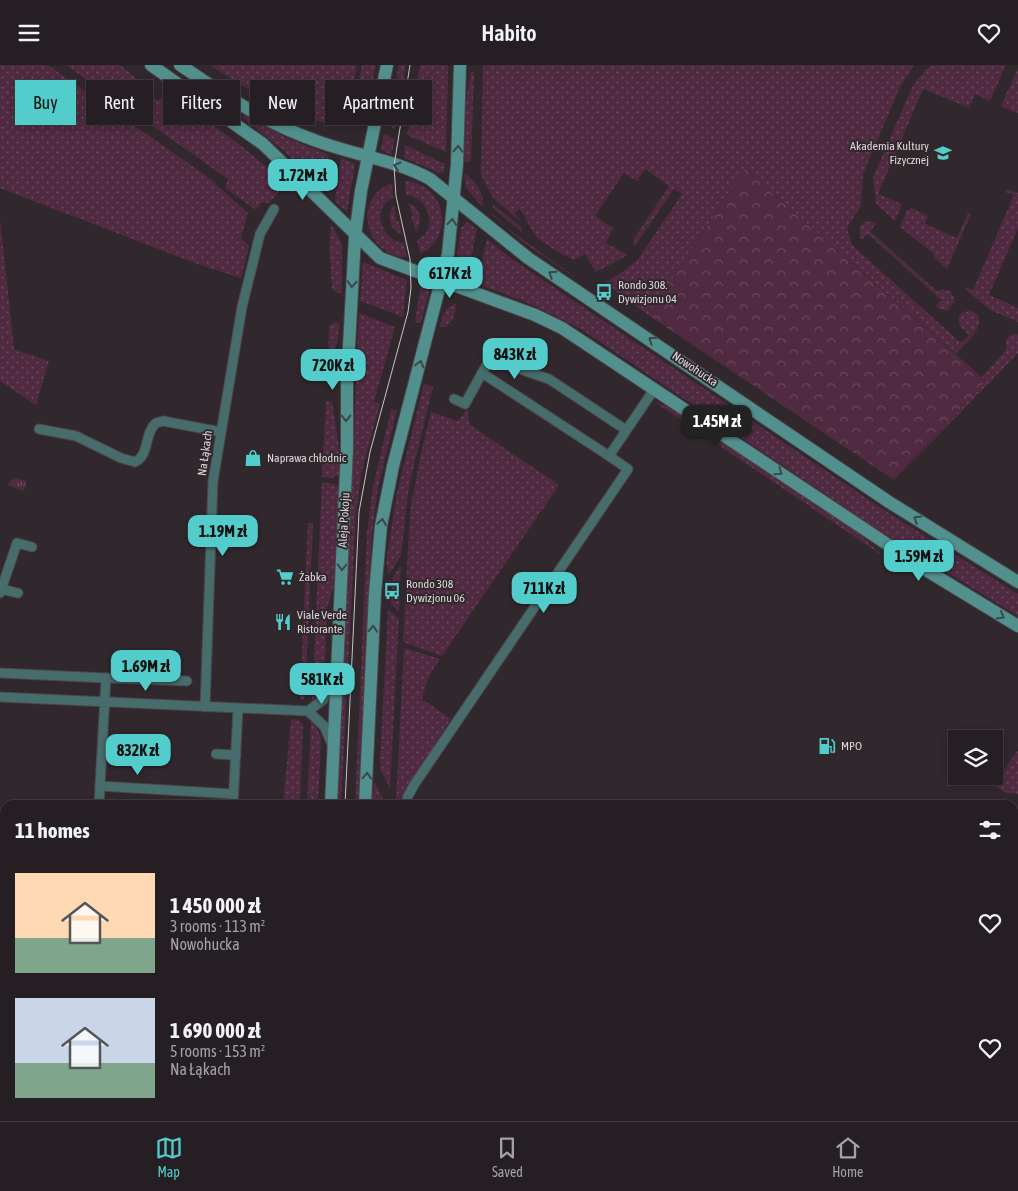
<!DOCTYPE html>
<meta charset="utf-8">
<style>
:root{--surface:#251e22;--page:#2d272a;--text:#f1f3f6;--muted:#a3a2a5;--line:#423c40;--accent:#53cdcb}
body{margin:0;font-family:"Asap Condensed",sans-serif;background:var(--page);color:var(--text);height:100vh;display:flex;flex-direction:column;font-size:19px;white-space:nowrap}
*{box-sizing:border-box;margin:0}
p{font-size:16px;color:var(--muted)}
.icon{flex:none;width:28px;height:28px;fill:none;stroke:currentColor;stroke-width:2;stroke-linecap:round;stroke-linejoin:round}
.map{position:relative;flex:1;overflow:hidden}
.side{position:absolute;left:0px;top:735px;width:1019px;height:321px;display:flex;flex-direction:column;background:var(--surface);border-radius:15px 15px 0 0;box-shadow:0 2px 8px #0003,0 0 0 1px var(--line)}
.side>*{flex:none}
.top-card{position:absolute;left:15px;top:15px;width:500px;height:45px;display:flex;gap:10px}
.tools{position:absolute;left:948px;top:665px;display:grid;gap:10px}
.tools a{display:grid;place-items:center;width:55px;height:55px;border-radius:0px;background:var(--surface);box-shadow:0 2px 8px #0003,0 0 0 1px var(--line);font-size:25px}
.price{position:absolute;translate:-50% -42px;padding:0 11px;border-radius:10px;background:var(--accent);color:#111;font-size:16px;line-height:32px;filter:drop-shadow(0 1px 2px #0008)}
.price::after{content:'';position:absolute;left:50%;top:30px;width:15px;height:11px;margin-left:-8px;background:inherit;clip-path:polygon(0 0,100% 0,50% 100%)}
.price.active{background:#222;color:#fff}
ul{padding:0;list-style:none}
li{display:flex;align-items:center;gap:15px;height:125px;padding:0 15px}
li span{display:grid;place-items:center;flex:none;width:140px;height:100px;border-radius:0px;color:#555}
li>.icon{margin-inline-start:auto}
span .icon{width:60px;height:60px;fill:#fffc;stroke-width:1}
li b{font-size:21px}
h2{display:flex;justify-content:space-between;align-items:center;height:60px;padding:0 15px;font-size:21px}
.pill{padding:0 18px;border-radius:0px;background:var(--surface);box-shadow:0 2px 8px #0003,0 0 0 1px var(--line);font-size:18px;line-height:45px}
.pill.active{background:var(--accent);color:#111}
header{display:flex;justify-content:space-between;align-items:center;height:65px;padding:0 15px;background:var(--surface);font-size:22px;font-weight:600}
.tabs{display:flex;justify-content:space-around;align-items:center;height:70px;border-top:1px solid var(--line);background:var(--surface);font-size:14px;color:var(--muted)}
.tabs a{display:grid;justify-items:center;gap:2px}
.tabs .active{color:var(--accent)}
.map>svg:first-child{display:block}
.grass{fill:url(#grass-dots)}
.forest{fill:url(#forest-crowns)}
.park{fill:url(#park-tufts)}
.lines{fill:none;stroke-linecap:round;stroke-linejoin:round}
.street-casing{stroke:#4d4449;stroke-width:11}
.secondary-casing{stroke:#4d4449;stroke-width:14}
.street{stroke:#466c6b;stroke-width:9}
.secondary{stroke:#52908e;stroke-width:12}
.tram{stroke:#cac3c6;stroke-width:1}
.oneway{stroke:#3b474a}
.labels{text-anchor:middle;stroke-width:4;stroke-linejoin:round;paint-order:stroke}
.poi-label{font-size:12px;fill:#ded7da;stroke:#31282d;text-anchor:start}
.street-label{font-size:12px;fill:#ded7da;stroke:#31282d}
</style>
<header><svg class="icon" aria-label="menu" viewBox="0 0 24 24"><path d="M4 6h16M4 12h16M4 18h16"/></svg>Habito<svg class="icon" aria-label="heart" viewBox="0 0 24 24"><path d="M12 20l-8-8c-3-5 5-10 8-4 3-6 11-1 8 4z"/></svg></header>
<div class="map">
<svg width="1018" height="1056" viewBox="0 0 1018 1056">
<defs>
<pattern id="grass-dots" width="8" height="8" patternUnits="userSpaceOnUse" patternTransform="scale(1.25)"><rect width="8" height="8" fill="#4f2a40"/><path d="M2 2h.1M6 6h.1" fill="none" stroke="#68485b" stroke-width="1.8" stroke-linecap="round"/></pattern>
<pattern id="forest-crowns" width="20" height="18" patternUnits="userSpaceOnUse" patternTransform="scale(1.25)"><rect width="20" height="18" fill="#4f2a40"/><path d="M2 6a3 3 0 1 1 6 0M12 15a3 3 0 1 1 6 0" fill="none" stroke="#68485b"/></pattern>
<pattern id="park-tufts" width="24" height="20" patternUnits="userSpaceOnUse" patternTransform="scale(1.25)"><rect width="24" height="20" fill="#4f2a40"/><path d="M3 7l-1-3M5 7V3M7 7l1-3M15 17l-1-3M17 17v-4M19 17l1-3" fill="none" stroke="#68485b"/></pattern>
</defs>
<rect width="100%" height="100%" fill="#31282d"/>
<g class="grass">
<path d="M0,0h48l160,112 40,36 -7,25 8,8 -8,32 -44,-14 -197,-76z"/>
<path d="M66,0h54l21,17 -11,23 15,3 10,-9 3,2 4,-4 27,15 4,-2 51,38 42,35 -17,20 -7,-1 -6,8 -31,-22 3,-9z"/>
<path d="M210,0h147l-10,47 -14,12c-45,-6 -86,-35 -123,-59z"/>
<path d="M362,0h14l-11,49 -9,-4 1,-14h4v-3l-4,-1z"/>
<path d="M399,0h7l-11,64 -9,-5z"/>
<path d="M420,0h28l-2,87 -39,-17z"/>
<path d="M483,0h431l-14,22 -37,87 -2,32 -14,22 5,17 109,98 8,-8 -10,-10v-9l3,-4 10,-1 6,4c6,15 -13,28 -22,39l-211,-185 -97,146 -43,-32 19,-12 14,-12 44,-65 -8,-5 -40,58 -1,-7 36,-54 -24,-17 -8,12 -13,-8 -29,43 18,12 -7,15 22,12 -32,17 -11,-18 -11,6c-12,-6 -28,-14 -38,-24 -7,-8 -9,-19 -17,-27l-4,4 6,9 -28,-24 -12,-23z"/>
<path d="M931,0h75l-16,36 -15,-7 -6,14 -46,-19 -45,105 24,10 -7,17 -19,-17 -3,-27 41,-94z"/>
<path d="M1018,3v44l-1,1 -16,-7z"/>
<path d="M471,7h3l-3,90h-7l2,-62z"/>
<path d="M244,50l43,23 42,17 -5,35 -40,-39 -41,-33z"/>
<path d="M384,69l10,5 -2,16 -11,-5z"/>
<path d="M405,80l40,19 -1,8 -4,1 -36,-15z"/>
<path d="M341,93l14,6 -8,48 -12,-11z"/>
<path d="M464,109c10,4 22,21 18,33l-16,-19z"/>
<path d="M405,116c40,2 52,56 15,73l-3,-14c23,-10 11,-44 -11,-45z"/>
<path d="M392,118l1,15c-23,10 -11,43 11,45l3,14c-42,0 -56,-59 -15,-74z"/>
<path d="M1007,124l11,4v35l-29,67 29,13v14l-28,-12 -25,-21v-2l8,3 41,-95 -8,-3z"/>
<path d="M408,138c13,4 15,19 8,29l-5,-15 2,-2z"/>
<path d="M493,139l27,22 2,3 -1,3 -28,-24z"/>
<path d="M395,141l1,14 3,2 3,13c-12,-6 -14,-14 -11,-26z"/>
<path d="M911,143l17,8 -3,8 32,14 11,-25 3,1 -24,55 -12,-11 -2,-5 -33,-26 7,-16z"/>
<path d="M492,148l15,15 75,54 -61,-41 -30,-27z"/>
<path d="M0,153l14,131 35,12 -13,44 -36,-24z"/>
<path d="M871,156l5,3 -6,7 68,61 3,-3 10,2 4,10 -8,10 -8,-2 -3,-3 5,-6 -73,-66 -6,5 -2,-1v-12l4,-4z"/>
<path d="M467,157l10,7 -11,53 -9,-4 -2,-6 6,-44z"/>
<path d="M331,159l11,20v50l-8,-3 -2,-3 -3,-43z"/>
<path d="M487,174l25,20 378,255 128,80v22l-146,-90 -291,-197 -55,-27 -49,-18z"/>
<path d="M363,197l44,18 -4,37 -43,-16z"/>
<path d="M421,218l8,1 1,4 -9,35 -6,-1z"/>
<path d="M457,238l-4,16 -7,8h-7l7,-18z"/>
<path d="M359,248l36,14 -21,75 6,2 -18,66 -6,42 -15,293h-4z"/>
<path d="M335,257l5,3 -6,33h-6l1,-32z"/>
<path d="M1012,269h6v19l-119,123 87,-95 -4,-4 24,-27v-11z"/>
<path d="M424,319l9,3 -24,99 -8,70 -12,18 -3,-10 11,-72z"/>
<path d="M326,336l6,1 7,45v28l-7,3 -10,-1z"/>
<path d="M656,338l12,3 190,127 25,23z"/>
<path d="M391,344l6,1 -19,78 -6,45 -13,272h-4l12,-272 6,-46z"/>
<path d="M467,344l3,16 89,60 -117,171 -39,-14 7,-131 10,-53 11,-46 27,9z"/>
<path d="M322,417l12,2 5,4 -4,94 -8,27 -3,75 -5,12 -7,6z"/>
<path d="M308,458h5l-8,173 -2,4h-3z"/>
<path d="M401,500l-2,47 -8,-8 2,-27z"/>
<path d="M388,545l11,8 -9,170 -9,-17 -1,-10z"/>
<path d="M404,583l36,11 -12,19 -6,21 29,20 -51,80 -4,1z"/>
<path d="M291,654l8,1 4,5 -3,80h-17z"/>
<path d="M311,656l6,6 4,12 -3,66h-11z"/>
<path d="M1018,685v44l-14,-2 -10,-7z"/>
<path d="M374,717l1,1 11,22h-14z"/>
<path d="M0,871h5v49l-5,-5z"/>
<path d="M225,1051h41l3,5h-48z"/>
</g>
<g class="forest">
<path d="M745,104l241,212 -92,99 -246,-165z"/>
<path d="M1018,865v107l-2,1 -2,-2v-99z"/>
</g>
<path class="park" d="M14,413l13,3 -3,10 -17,-6z"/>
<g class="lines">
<g class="street-casing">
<g id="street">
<path d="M454,334l11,5 17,-31"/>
<path d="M39,364l37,7 45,22 14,4c15,-7 9,-29 21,-39l7,-2 58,11"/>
<path d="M609,391l-127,-83 8,-14 59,20 77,51"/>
<path d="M1,524l17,4"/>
<path d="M0,528l17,-50 15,4"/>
<path d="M0,608l106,5 -6,108 133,8"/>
<path d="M106,613l81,3"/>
<path d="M0,632l308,14 15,-11 11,-25"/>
<path d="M205,642l8,-226 29,-174 18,-73 14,-25"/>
<path d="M308,646l16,15 8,18"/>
<path d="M216,689l20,1"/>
<path d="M407,733l7,-13 214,-316 -19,-13 46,-68"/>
<path d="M99,740l1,-19"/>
<path d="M233,740l5,-96"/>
<path d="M1014,994l4,-5"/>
<path d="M657,1051l6,5"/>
<path d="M645,1056l4,-5"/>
<path d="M765,1056l4,-5"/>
<path d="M963,1056l4,-5"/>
</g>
</g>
<g class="secondary-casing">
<g id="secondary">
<path d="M151,0l112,79 117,114 155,57 27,13 364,242 92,56"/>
<path d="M180,0c45,30 83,57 134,75 36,14 82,20 116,39l98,79 361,244 129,80"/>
<path d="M331,740l16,-356v-66l8,-147 6,-45 26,-126"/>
<path d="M365,740l10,-212 6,-67 12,-60 55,-212 9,-90 3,-99"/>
<path d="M302,1056v-5"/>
<path d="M351,1056l1,-5"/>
</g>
</g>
<use href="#street" class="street"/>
<use href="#secondary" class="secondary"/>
<g class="tram">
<path d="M345,740l14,-293 11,-60 38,-140 3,-24 -1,-29 -14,-63 -2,-30 16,-101"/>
<path d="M329,1056v-5"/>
</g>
</g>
<defs><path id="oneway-chevron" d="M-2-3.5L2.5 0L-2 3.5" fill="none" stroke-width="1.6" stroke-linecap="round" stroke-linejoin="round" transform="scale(1.25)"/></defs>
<g class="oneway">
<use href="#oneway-chevron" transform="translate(458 84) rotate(-89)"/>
<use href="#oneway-chevron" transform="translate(397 101) rotate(-163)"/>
<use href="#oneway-chevron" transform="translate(452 157) rotate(-85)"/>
<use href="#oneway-chevron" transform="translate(552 209) rotate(-146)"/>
<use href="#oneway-chevron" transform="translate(352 219) rotate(94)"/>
<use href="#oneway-chevron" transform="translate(652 275) rotate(-146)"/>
<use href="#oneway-chevron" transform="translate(420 299) rotate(-75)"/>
<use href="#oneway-chevron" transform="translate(346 353) rotate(90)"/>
<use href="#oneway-chevron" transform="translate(779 407) rotate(34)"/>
<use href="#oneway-chevron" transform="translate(917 454) rotate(-148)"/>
<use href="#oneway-chevron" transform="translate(382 457) rotate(-81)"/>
<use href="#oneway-chevron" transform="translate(342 502) rotate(92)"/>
<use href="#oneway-chevron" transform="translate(1001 551) rotate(30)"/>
<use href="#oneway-chevron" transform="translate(373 564) rotate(-87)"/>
<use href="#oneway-chevron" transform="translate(367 711) rotate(-87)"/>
</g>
<defs>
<g id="university-bare" transform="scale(1.35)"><path d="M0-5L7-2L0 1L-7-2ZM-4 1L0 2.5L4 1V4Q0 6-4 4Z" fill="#53cdcb" stroke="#31282d" stroke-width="2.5" paint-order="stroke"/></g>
<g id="bus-bare" transform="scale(1.35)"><path d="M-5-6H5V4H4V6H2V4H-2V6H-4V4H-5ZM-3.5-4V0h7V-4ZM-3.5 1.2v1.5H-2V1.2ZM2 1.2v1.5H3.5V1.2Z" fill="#53cdcb" stroke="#31282d" stroke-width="2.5" paint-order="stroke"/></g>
<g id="shop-bare" transform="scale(1.35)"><path d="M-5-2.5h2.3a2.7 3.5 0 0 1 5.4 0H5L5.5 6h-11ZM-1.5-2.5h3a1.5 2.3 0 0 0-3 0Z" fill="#53cdcb" stroke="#31282d" stroke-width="2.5" paint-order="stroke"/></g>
<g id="supermarket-bare" transform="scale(1.35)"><path d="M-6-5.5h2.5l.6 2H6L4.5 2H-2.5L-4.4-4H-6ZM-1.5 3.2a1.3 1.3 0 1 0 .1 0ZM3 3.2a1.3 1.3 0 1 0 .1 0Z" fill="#53cdcb" stroke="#31282d" stroke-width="2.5" paint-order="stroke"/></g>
<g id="restaurant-bare" transform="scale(1.35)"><path d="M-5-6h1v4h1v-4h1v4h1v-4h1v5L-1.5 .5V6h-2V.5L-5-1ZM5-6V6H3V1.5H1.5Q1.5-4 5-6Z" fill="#53cdcb" stroke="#31282d" stroke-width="2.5" paint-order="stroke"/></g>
<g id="fuel-bare" transform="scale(1.35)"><path d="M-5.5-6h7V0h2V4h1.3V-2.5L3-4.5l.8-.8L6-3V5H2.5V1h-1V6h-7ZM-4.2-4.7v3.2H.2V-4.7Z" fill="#53cdcb" stroke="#31282d" stroke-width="2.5" paint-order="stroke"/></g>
</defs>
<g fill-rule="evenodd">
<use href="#university-bare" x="943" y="88"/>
<use href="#bus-bare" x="604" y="227"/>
<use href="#shop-bare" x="253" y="393"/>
<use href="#supermarket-bare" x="285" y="512"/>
<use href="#bus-bare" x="392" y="526"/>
<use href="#restaurant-bare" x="283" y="557"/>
<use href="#fuel-bare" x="827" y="681"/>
</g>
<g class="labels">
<g class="poi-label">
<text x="929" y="85" text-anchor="end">Akademia Kultury<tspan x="929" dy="14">Fizycznej</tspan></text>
<text x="618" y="224">Rondo 308.<tspan x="618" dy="14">Dywizjonu 04</tspan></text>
<text x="267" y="397">Naprawa chłodnic</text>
<text x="299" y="516">Żabka</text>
<text x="406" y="523">Rondo 308<tspan x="406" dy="14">Dywizjonu 06</tspan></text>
<text x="297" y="554">Viale Verde<tspan x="297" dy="14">Ristorante</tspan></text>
<text x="841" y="685">MPO</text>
</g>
<g class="street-label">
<text transform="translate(695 304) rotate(34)" y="4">Nowohucka</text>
<text transform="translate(205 388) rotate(-82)" y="4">Na Łąkach</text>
<text transform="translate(344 455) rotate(-87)" y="4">Aleja Pokoju</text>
</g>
</g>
</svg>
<div class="tools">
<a><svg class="icon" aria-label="layers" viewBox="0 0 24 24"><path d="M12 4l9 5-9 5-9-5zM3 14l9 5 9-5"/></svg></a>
</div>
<b class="price" style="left:303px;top:136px">1.72M zł</b>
<b class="price" style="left:450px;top:234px">617K zł</b>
<b class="price" style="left:515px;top:315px">843K zł</b>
<b class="price" style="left:333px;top:326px">720K zł</b>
<b class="price active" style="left:717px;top:382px">1.45M zł</b>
<b class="price" style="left:223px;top:492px">1.19M zł</b>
<b class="price" style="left:919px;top:517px">1.59M zł</b>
<b class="price" style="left:544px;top:549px">711K zł</b>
<b class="price" style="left:146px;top:627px">1.69M zł</b>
<b class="price" style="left:322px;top:640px">581K zł</b>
<b class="price" style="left:138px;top:711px">832K zł</b>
<div class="top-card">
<a class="pill active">Buy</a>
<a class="pill">Rent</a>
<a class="pill">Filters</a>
<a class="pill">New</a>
<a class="pill">Apartment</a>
</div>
<section class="side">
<h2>11 homes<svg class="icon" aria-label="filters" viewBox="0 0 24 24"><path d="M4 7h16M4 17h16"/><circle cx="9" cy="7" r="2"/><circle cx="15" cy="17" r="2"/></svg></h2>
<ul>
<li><span style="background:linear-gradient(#ffd9b3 65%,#7fa58c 0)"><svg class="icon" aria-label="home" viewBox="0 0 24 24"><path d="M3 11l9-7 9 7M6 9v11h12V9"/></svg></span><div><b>1 450 000 zł</b><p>3 rooms · 113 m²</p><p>Nowohucka</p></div><svg class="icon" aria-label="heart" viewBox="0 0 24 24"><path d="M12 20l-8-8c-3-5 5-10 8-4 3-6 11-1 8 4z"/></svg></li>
<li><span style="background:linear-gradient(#c9d6e8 65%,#7fa58c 0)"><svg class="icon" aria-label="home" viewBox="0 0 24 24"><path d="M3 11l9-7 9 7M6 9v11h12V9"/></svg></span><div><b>1 690 000 zł</b><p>5 rooms · 153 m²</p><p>Na Łąkach</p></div><svg class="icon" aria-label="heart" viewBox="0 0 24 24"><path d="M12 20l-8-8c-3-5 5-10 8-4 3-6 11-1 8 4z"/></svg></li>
</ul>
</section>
</div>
<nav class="tabs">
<a class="active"><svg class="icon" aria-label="map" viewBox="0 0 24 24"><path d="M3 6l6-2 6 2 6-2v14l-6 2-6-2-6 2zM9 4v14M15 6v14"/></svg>Map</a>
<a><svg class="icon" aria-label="saved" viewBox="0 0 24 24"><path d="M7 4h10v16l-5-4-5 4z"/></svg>Saved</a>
<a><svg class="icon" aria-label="home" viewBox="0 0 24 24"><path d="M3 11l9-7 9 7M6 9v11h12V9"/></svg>Home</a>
</nav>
